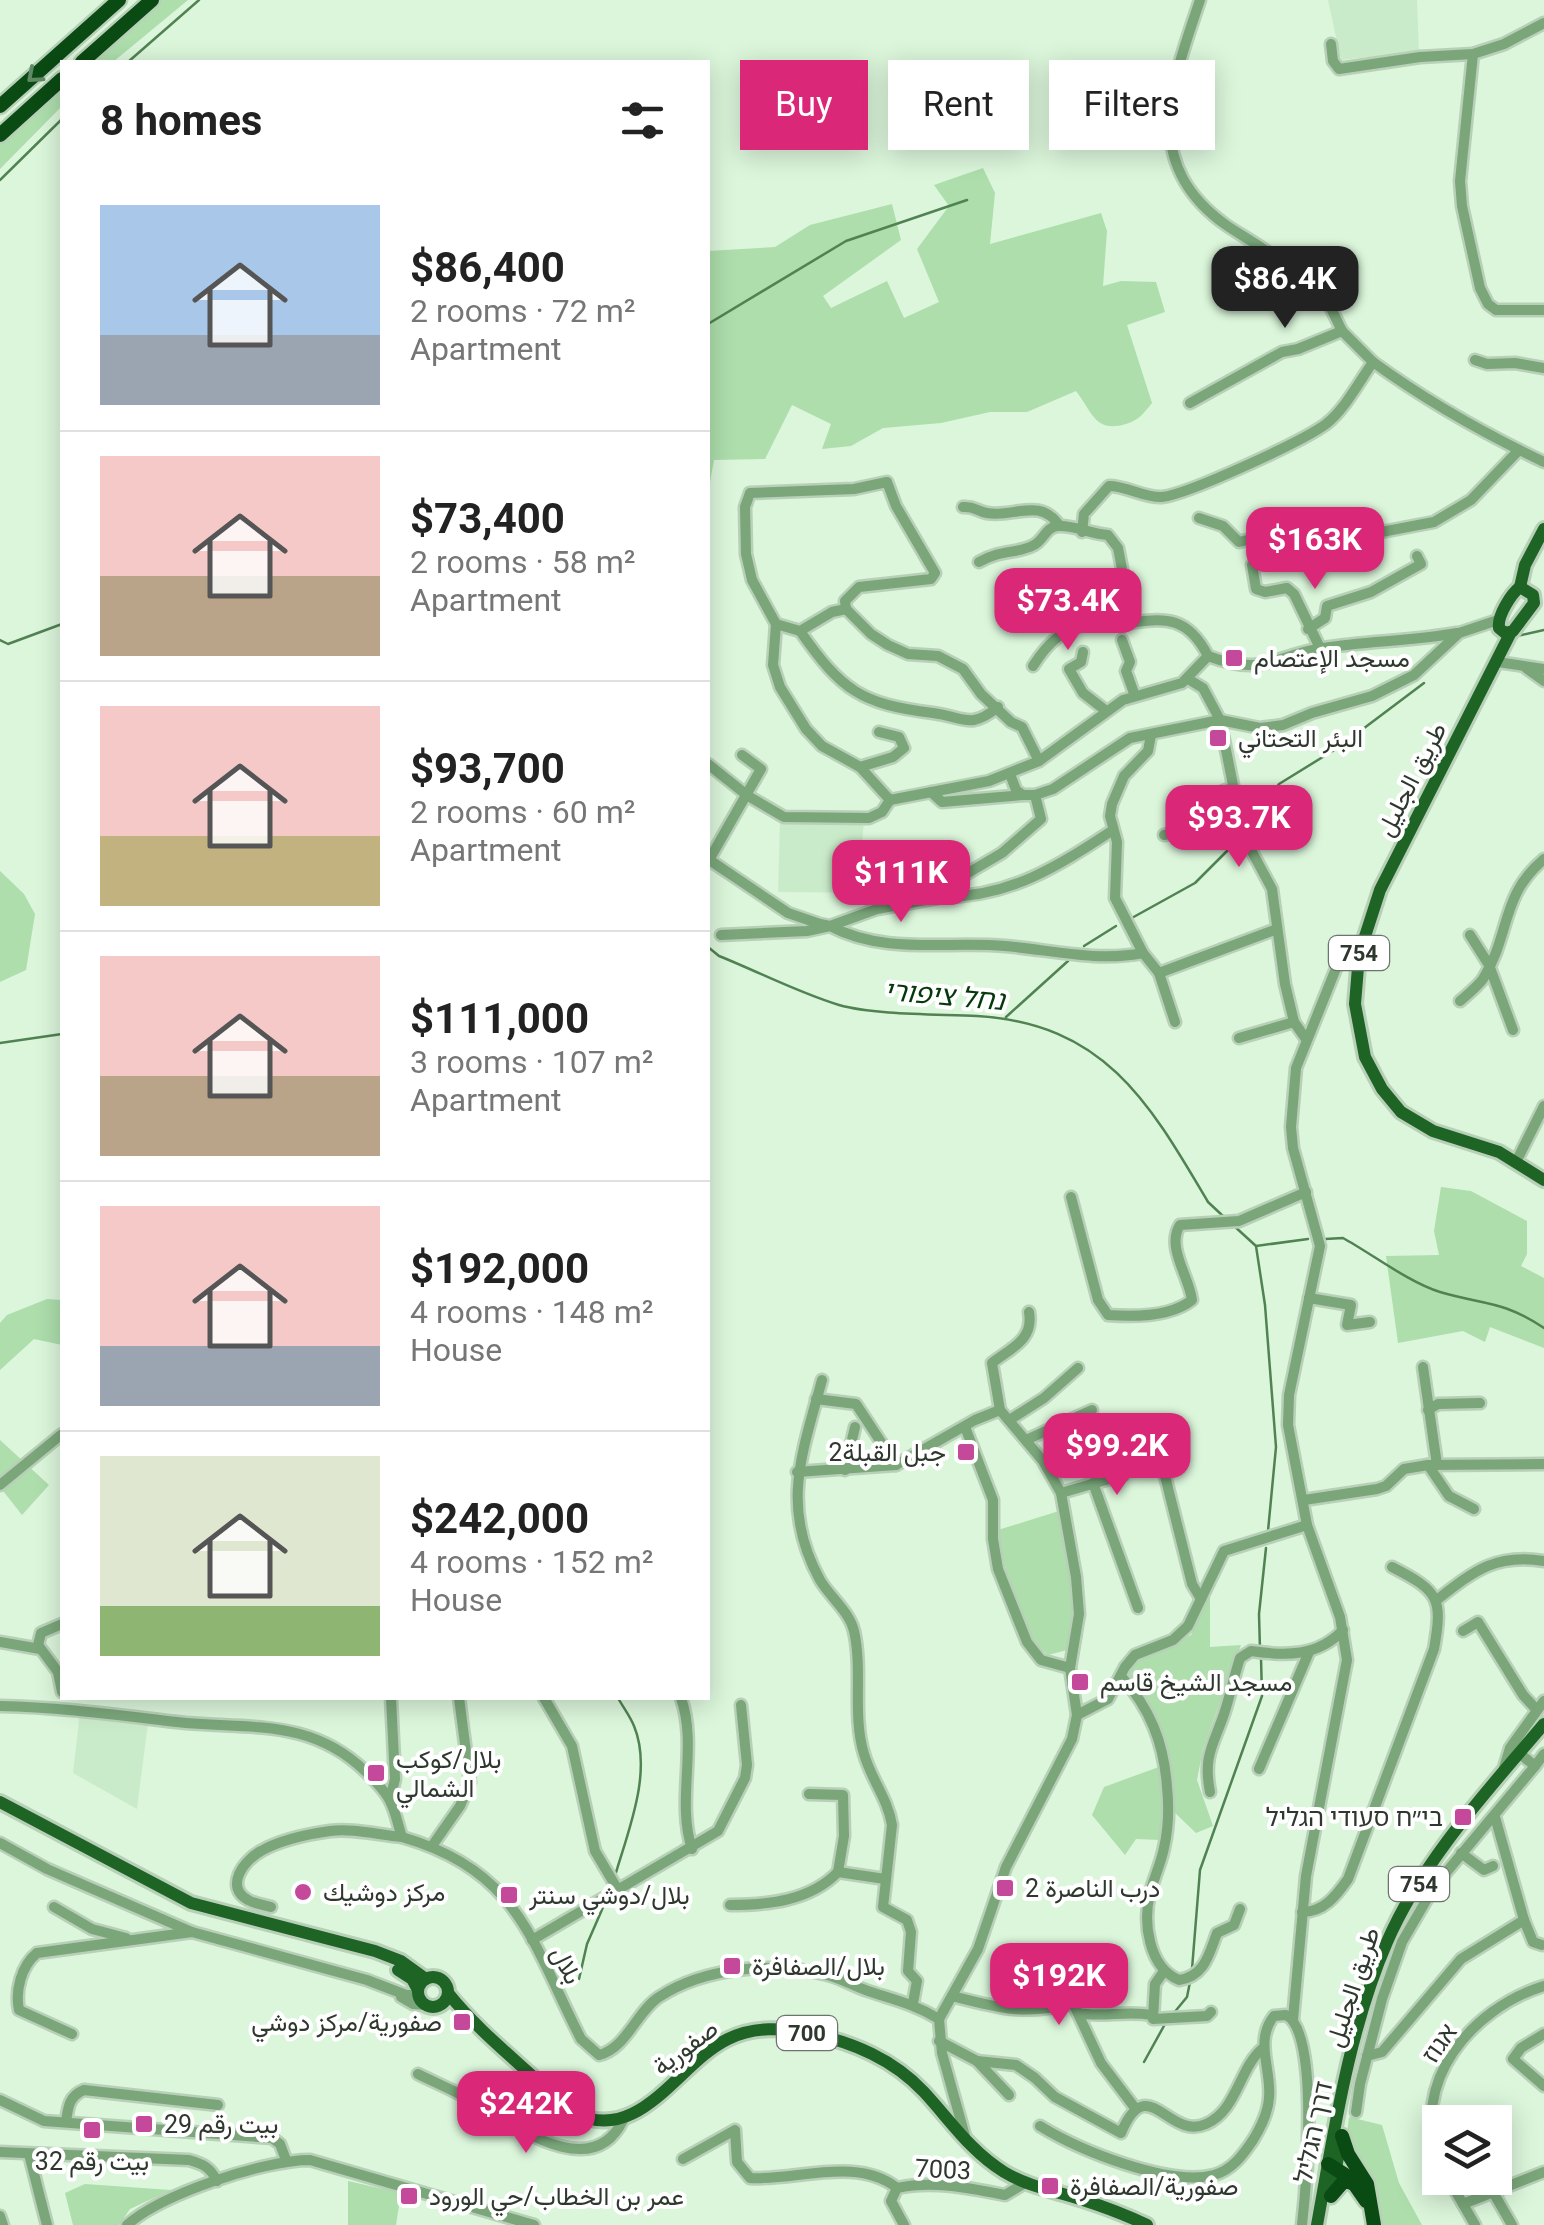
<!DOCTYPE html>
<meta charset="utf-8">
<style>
:root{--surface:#fff;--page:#f2f2f2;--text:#222;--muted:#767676;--line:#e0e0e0;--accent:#db2777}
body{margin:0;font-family:Roboto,Vazirmatn,"Noto Sans Hebrew",sans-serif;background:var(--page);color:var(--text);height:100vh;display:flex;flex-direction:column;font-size:38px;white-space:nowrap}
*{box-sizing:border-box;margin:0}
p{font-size:32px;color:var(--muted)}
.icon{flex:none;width:55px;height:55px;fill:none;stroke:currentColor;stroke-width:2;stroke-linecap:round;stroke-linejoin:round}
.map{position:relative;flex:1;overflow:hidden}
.sheet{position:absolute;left:60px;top:60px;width:650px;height:1640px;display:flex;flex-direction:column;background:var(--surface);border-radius:0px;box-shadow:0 5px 25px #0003}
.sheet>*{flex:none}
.top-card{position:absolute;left:740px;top:60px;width:652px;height:90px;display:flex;gap:20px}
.buttons{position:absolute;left:1422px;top:2105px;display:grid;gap:20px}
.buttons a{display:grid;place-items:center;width:90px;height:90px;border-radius:0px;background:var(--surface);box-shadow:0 5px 25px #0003;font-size:50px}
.price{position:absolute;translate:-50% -85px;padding:0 22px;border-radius:20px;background:var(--accent);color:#fff;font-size:32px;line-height:65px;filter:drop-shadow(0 2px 5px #0008)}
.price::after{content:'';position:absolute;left:50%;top:60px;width:30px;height:22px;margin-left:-15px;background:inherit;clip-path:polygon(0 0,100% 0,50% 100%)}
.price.active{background:#222;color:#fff}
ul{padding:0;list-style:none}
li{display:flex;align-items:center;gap:30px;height:250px;padding:0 40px}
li+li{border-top:2px solid var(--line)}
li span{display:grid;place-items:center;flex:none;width:280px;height:200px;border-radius:0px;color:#555}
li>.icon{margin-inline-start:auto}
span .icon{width:120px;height:120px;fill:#fffc;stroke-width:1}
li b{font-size:42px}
h2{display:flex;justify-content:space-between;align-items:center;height:120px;padding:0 40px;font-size:42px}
.chip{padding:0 35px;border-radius:0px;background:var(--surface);box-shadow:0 5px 25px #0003;font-size:35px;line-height:90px}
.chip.active{background:var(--accent);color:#fff}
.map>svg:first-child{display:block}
.built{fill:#caebca}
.green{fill:#addeac}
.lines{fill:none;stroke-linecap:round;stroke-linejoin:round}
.stream{stroke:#508252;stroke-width:2.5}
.minor-casing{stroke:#b8d0b8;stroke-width:15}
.major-casing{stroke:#b8d0b8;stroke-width:18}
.highway-casing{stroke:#b8d0b8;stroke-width:19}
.minor{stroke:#7aa67a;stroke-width:10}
.major{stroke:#1e6425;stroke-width:12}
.highway{stroke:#0a4a13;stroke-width:14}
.oneway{stroke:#608966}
.poi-dot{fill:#c5499a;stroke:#fff;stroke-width:4}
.labels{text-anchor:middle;stroke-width:8;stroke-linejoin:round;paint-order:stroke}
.shield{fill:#fff;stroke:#6d746d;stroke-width:2.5}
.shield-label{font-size:22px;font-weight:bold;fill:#2e382e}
.poi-label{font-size:25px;fill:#2e382e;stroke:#fff;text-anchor:start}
.street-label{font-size:25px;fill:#2e382e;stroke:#fff}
.water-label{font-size:28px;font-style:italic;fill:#06380c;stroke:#fff}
</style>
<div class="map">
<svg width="1544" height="2225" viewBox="0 0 1544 2225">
<rect width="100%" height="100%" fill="#dbf6db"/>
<g class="built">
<path d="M1328,0h89l2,52 -78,8z"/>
<path d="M780,820h84l-2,24 20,49 -104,-1z"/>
<path d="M80,1712l68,11 -11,86 -64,-36z"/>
</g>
<g class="green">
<path d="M158,0h30l-75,62h-25z"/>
<path d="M62,85v21l-62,63v-28z"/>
<path d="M983,168l12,25 -5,51 111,-31 6,18 -4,55 18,-5 35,1 9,30 -38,13 25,78c-9,11 -13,17 -26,21 -31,9 -33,-11 -50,-33l-49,21h-37l-49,11 -58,5 -32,18 -29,3 9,-25 -39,-19 -27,54 -51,1 -6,33v-242l67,-4 35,-22 82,-21 9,36 -78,56 8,12 56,-27 17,37 35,-16 -22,-53 32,-43 -15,-21z"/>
<path d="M0,871l24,23 11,20 -9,56 -26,12z"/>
<path d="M1441,1187l30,4 56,30v33l-6,12 23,12v70l-54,-21 -5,15 -22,-11 -65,12 -12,-87 53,-1 -5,-24z"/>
<path d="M47,1299l15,1v45l-28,-6 -34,31v-47l7,-8z"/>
<path d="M0,1440l49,45 -27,30 -22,-28z"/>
<path d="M1059,1511l16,103 -4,35 -23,6c-28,-22 -45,-90 -50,-125z"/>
<path d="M1210,1596v51l31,-2 -38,104 -6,31 16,46 -17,7 -24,-23 -11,30 -25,-1 -11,16 -33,-40 12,-28 63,-23c-6,-36 -16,-61 -39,-89l5,-13 58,-27z"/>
<path d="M1349,2117l33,8 17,58 23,42h-46l-30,-82z"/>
<path d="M348,2181l53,12 -5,32h-48z"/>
<path d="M85,2184l86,6 -41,19 -11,16h-46l-8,-32z"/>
</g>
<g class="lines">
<g class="stream">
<path d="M128,62l71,-62"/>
<path d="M0,180l62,-61"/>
<path d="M708,324l138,-83 121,-41"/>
<path d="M1517,636l27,-6"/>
<path d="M0,640l8,4 54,-20"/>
<path d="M1247,831l32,-47 60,-37 85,-64"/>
<path d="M1130,919l65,-36 42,-42"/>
<path d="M1084,946l32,-20"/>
<path d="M708,947l11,9c40,16 80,37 120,49 35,10 100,9 138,11 128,8 172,86 231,186l15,14"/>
<path d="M1006,1017l62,-56"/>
<path d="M0,1043l62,-9"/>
<path d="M1233,1225l23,21 9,59 11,142 -8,84"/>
<path d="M1325,1239l18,-1c29,16 67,45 97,54 44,13 62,8 104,36"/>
<path d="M1256,1246l52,-7"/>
<path d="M1260,1650l-1,-36 7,-66"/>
<path d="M615,1876c13,-45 38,-104 19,-150 -4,-10 -11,-19 -16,-28"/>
<path d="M1192,1969l8,-99 62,-174 -1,-38"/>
<path d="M579,1979l8,-35 17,-39"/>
<path d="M1173,2014l14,-17 3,-15"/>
<path d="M1144,2062l21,-38"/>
</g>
<g class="minor-casing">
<g id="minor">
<path d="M1200,0c-28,84 -61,163 26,225 17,12 44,25 56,41 5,6 7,15 10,21l35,13 15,31"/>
<path d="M1331,44l2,17 6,8 81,-12 53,-3 31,-10 40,-21"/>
<path d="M1473,54l-13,127 2,25 18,82 8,16 8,6h48"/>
<path d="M1475,360l12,4 28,-1 29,5"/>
<path d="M1190,403l92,-51 16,-3 44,-18 31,31"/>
<path d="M963,507c12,-1 13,4 24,6 27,5 52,-16 72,12"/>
<path d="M1199,518l24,8 16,16 42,-10 48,10 105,-20 37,-22 48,-50"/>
<path d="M1082,532l2,-18 25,-28c18,0 35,12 53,11 27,-3 141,-56 164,-73 19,-15 33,-42 47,-62 55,40 110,71 171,100"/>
<path d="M1261,557l-9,8 4,24 9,3 22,-4 7,6 26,54"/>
<path d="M846,609l-1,-8 14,-14 72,-8 4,-6 -39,-67 -9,-24 -33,7 -104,4 -5,14 1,47 6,26 24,44 -3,41 7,22 26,42 16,17 38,21 30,33 99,-19 50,-20 84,-61 59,-17 26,-27c-30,-60 -69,-24 -117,-34l-4,-7 3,-14 27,-14 7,-8 -6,-31 -10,-13c-17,-1 -34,-10 -49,-9 -13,0 -15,14 -25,19 -16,9 -33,4 -55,17"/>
<path d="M846,609l25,25 17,11 20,9 30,2 25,13 18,25 30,28 11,5 17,34"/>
<path d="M776,624l24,7 32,-19 14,-3"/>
<path d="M1308,629l17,-11 2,-12 44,-14 50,-28 -4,-8"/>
<path d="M800,631c42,60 61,73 133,82 31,4 37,17 65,-6"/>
<path d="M1122,640l8,22 -4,9 9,25"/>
<path d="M1083,652l-2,10 -12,7 14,24 22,17"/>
<path d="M1208,656c56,21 65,0 115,-8 44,-7 90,-7 134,-15"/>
<path d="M1498,662l46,7"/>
<path d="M1033,666c16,-25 29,-36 58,-44"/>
<path d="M1526,668l18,13"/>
<path d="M1188,679l15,9 17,32 23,115 29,54 13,95 9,38 12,17"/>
<path d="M1151,735l-3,16 -24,25 -12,28 -2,12 7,26 -2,56 28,55 16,20 16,49"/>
<path d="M708,764l40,32 36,21 85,1 13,-6 8,-12"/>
<path d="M860,767l33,-10 11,-9 -5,-11 -20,-5"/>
<path d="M1010,774l6,16 7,5h12l18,-6 77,-51 90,-18 40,8 23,-3 29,-12 60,-17 42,-21 45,-42 39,-13"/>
<path d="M931,792l11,10 81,-7"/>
<path d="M1164,835c19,-3 29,-13 44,-25 1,-16 10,-17 24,-22"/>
<path d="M708,859l80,54 32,11 10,2 47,-17 65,-12 14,-17 46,-27 39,-34 -6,-24"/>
<path d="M709,860l52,-91 -19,-14"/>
<path d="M942,897c69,0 116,-31 171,-67"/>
<path d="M721,935l86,-4 23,-5c55,29 116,15 175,20 47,4 92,16 138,7"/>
<path d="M1470,935l19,30 24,65"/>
<path d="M1159,973l118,-44"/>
<path d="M1460,1001c8,-7 17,-14 23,-22 28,-45 17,-83 61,-120"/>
<path d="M1239,1038l55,-16"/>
<path d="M1516,1162l28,-56"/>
<path d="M1071,1197l27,103 10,15c27,2 63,2 84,-15 -3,-24 -26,-53 -12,-75l59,-4 67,-29"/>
<path d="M1309,1298l42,7 -4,20 23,-3"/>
<path d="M1423,1367l14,98"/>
<path d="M822,1380c-20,74 -42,127 -2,200 10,17 29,31 34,51 9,40 -2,84 10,123 7,25 24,45 28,71l-9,82 24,13 4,12 -3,39 9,10 -4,22"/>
<path d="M1428,1410l10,-6 42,-1"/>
<path d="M1011,1419l33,-21 34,-30"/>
<path d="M965,1427l28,73v39l5,30 29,73 14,18 29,8"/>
<path d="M1026,1440l66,-30"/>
<path d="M1157,1444l35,140 9,15"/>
<path d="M896,1465l79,-45 25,-10"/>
<path d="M1428,1465l21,31 25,13"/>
<path d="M845,1470l10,-43"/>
<path d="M797,1472l99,-7 -40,-61 -40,-5"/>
<path d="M1093,1483l45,125"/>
<path d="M0,1485l62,-51"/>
<path d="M1061,1493l62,-18 2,-13"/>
<path d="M1304,1500l73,-11 9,-3 18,-17 24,-4 116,-1"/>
<path d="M1438,1599c36,-28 58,-46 106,-38"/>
<path d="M62,1624l-21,9 -3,12 20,27 4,20"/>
<path d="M1463,1631l15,-9 45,73 13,14"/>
<path d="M0,1642l40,7"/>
<path d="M1121,1676c29,32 43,67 46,111 2,19 1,43 -3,61 -3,15 -10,30 -14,45 -7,29 -2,74 29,87 26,-4 30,-26 38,-47l17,-8 6,-16"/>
<path d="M544,1698l28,48 23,105 23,39"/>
<path d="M681,1698c17,49 -5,102 11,151"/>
<path d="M0,1706c60,1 117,9 177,16 70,8 132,-5 188,49 9,9 20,19 25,30 6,11 8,25 12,36 117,34 129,104 179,202l18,16c27,-6 38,-44 60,-58 46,-30 113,-35 165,-23 15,3 29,12 44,17 27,9 46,13 71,28l3,34 23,83"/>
<path d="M1077,1715l31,-16 17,-32 10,-12 38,-15 15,-14 36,-75 83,-26"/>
<path d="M1519,1753l16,13 9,-12"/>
<path d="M1504,1768l6,-20 34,-47"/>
<path d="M1259,1769l50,-117"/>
<path d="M1210,1792c-7,-36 3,-46 14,-78 6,-18 10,-38 16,-56l11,-7c34,5 67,6 92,-21"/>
<path d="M809,1794l34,1 1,41 -6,36"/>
<path d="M390,1800l5,-21 -4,-81"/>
<path d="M1495,1817l29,103 9,22 9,3"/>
<path d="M0,1843l47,26 145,63"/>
<path d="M432,1846l28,-40 10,-24 -11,-84"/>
<path d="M1461,1853l23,17 9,-4"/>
<path d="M838,1872l47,7"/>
<path d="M730,1905c38,0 80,-4 108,-33"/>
<path d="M54,1907l38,22 34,9"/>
<path d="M271,1907c-7,-2 -16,-3 -23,-7 -24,-13 -4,-40 13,-49 19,-11 48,-17 69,-20 23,-3 49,4 72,6"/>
<path d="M1302,1912c22,0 34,-16 46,-33l86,-230c9,-51 5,-58 -42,-82"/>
<path d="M532,1940l186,-109 27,-53 2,-13 -6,-60"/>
<path d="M1164,1971l-9,13 -2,35 54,-3 4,-4"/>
<path d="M952,1996c46,12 74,20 121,7l28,60 34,45"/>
<path d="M401,1997l12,7 13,1"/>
<path d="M1078,2013c25,5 48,-3 73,2"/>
<path d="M939,2019l39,-70 28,-82 66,-128 5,-24 -7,-47 9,-54 -3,-37 -15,-84 -18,-32 -43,-51 -8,-47c19,-15 42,-23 37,-51"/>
<path d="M1293,2019l13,-143 41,-216 -7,-43 -33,-92 -19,-100 1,-30 31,-149 -27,-98 -2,-21 5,-59 43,-107 20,-6"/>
<path d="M72,2034l-53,-24c-4,-19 2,-44 18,-57l155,-21 175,48 39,15h12"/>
<path d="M1544,2034l-23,14 -8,11 31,27"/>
<path d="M939,2041l38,20 32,34"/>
<path d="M1367,2056l15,-4 79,-93 63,-39"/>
<path d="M977,2061l39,4 19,13 20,19 66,36c27,-64 47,8 85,-9 31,-13 33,-56 57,-76"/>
<path d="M418,2074c16,8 33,15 49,24 40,22 124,89 156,22"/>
<path d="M0,2100l44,21 228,17 8,6 6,16"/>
<path d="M1356,2112l4,-28 22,-85 20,-57 32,-55 101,-121"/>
<path d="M66,2122c2,-15 3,-26 18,-32l134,15"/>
<path d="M1040,2126c39,24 129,61 174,49 18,-5 29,-20 39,-35 8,-13 15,-27 16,-42 3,-28 -15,-57 5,-82l12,-1c34,17 20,174 16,210"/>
<path d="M0,2152l189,8c14,4 21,7 28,21"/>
<path d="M29,2154l18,71"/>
<path d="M683,2159l52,-29 2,32 13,16c45,3 107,-22 147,10"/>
<path d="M1440,2161c-32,-78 32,-153 104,-175"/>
<path d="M1448,2178l27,47"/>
<path d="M1493,2192l19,33"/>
<path d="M1463,2204l81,-32"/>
<path d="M0,2216l3,9"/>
<path d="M127,2225c35,-31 137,-65 183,-65l224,65"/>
<path d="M904,2225l-13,-24 6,-13c36,-8 73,0 108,7l20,-12"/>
</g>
</g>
<g class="major-casing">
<g id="major">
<path d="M1520,587l13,8 1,8 -21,28 -8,2 -6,-5c-2,-12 12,-34 21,-41z"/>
<path d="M1520,587l5,-22 19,-36"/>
<path d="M1511,632l-131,258 -21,65 -4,49 10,53 17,32 19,23 32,19 66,21 45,28"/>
<path d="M0,1802l191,101 184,48 26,10 25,18"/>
<path d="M398,1970l14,9 6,11"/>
<circle cx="433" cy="1992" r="15"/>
<path d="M448,1993c24,30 52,54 81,80 14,13 27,32 45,40 66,33 104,-50 154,-74 26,-13 54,-11 82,-6 44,10 83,26 114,59 26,28 46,59 80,80 25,15 52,19 79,28 22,7 43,15 64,25"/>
<path d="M1331,2195l11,-59"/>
<path d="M1317,2225c17,-93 32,-196 70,-283 35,-81 101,-152 157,-218"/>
</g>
</g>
<g class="highway-casing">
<g id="highway">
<path d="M82,62l70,-62"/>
<path d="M0,106l119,-106"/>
<path d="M0,135l62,-56"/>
<path d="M1342,2136l6,18 19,30 7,41"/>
<path d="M1328,2164l22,14 16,23"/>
<path d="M1331,2196l13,-15 12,3"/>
</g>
</g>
<use href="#minor" class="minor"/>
<use href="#major" class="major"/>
<use href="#highway" class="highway"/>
</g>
<defs><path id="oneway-chevron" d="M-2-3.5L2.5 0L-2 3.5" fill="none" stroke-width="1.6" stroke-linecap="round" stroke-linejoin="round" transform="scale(2.5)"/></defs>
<use class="oneway" href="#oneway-chevron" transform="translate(34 76) rotate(139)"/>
<g class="poi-dot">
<rect x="1224" y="648" width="20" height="20" rx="5"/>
<rect x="1208" y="728" width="20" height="20" rx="5"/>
<rect x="956" y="1442" width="20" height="20" rx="5"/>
<rect x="1070" y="1672" width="20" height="20" rx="5"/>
<rect x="366" y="1763" width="20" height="20" rx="5"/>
<rect x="1453" y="1807" width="20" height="20" rx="5"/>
<rect x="995" y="1878" width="20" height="20" rx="5"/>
<circle cx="303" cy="1892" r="10"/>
<rect x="499" y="1885" width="20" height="20" rx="5"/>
<rect x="722" y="1956" width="20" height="20" rx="5"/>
<rect x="452" y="2012" width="20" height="20" rx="5"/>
<rect x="134" y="2114" width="20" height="20" rx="5"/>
<rect x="82" y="2120" width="20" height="20" rx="5"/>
<rect x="1040" y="2176" width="20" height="20" rx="5"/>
<rect x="399" y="2186" width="20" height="20" rx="5"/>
</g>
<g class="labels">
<g class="shield">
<rect x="1329" y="936" width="60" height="34" rx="8"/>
<rect x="1389" y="1867" width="60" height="34" rx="8"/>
<rect x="777" y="2016" width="60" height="34" rx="8"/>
</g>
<g class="shield-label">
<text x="1359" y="961">754</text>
<text x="1419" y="1892">754</text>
<text x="807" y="2041">700</text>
</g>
<g class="poi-label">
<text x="1254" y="667">مسجد الإعتصام</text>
<text x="1238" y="747">البئر التحتاني</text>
<text x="946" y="1461" text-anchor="end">جبل القبلة2</text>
<text x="1100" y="1691">مسجد الشيخ قاسم</text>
<text x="396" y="1768">بلال/كوكب<tspan x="396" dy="29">الشمالي</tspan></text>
<text x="1443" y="1826" text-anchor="end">בי״ח סעודי הגליל</text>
<text x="1025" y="1897">درب الناصرة 2</text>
<text x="323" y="1901">مركز دوشيك</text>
<text x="529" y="1904">بلال/دوشي سنتر</text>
<text x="752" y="1975">بلال/الصفافرة</text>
<text x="442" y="2031" text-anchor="end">صفورية/مركز دوشي</text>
<text x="164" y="2133">بيت رقم 29</text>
<text x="92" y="2170" text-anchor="middle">بيت رقم 32</text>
<text x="1070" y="2195">صفورية/الصفافرة</text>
<text x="429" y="2205">عمر بن الخطاب/حي الورود</text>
</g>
<g class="street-label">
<text transform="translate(1411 779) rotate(-63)" y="9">طريق الجليل</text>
<text transform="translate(567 1965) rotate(64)" y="9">بلال</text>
<text transform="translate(1352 1987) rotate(-72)" y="9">طريق الجليل</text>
<text transform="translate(1439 2043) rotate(-55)" y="9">אגוז</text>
<text transform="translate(685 2047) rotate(-37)" y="9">صفورية</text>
<text transform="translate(1313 2132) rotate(-78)" y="9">דרך הגליל</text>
<text transform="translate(943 2169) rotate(3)" y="9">7003</text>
</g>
<g class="water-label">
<text transform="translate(944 995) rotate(5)" y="10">נחל ציפורי</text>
</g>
</g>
</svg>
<div class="buttons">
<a><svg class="icon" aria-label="layers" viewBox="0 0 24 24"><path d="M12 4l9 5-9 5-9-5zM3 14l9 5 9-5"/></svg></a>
</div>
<b class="price active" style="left:1285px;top:331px">$86.4K</b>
<b class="price" style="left:1315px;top:592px">$163K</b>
<b class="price" style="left:1068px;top:653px">$73.4K</b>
<b class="price" style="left:1239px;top:870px">$93.7K</b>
<b class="price" style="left:901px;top:925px">$111K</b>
<b class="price" style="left:1117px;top:1498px">$99.2K</b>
<b class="price" style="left:1059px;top:2028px">$192K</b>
<b class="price" style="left:526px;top:2156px">$242K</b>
<div class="top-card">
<a class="chip active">Buy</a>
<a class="chip">Rent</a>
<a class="chip">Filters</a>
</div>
<section class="sheet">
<h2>8 homes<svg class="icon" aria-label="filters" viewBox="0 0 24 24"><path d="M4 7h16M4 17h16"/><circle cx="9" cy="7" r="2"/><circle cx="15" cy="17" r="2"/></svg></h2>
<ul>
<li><span style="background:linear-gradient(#a9c7e8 65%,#9aa5b1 0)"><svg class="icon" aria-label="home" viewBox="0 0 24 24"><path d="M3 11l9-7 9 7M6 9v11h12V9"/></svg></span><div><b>$86,400</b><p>2 rooms · 72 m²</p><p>Apartment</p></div></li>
<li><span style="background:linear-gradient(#f6c9c9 60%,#b9a48a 0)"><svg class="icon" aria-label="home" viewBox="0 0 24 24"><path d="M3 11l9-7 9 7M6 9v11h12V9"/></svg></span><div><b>$73,400</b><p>2 rooms · 58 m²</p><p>Apartment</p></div></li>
<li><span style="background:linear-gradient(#f6c9c9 65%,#c2b280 0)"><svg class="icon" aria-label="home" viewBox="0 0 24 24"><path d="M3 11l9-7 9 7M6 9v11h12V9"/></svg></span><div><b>$93,700</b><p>2 rooms · 60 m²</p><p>Apartment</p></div></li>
<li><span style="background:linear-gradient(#f6c9c9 60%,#b9a48a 0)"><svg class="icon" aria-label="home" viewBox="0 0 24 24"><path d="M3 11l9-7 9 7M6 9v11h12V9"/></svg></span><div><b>$111,000</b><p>3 rooms · 107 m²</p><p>Apartment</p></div></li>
<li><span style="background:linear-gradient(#f6c9c9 70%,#9aa5b1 0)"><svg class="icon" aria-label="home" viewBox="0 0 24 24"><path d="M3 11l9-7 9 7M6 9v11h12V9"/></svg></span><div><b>$192,000</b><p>4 rooms · 148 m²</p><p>House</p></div></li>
<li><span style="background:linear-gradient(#dfe7d0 75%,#8fb573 0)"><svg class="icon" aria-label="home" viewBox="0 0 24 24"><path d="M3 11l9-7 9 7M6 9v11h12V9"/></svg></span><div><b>$242,000</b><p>4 rooms · 152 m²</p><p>House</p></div></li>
</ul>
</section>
</div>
